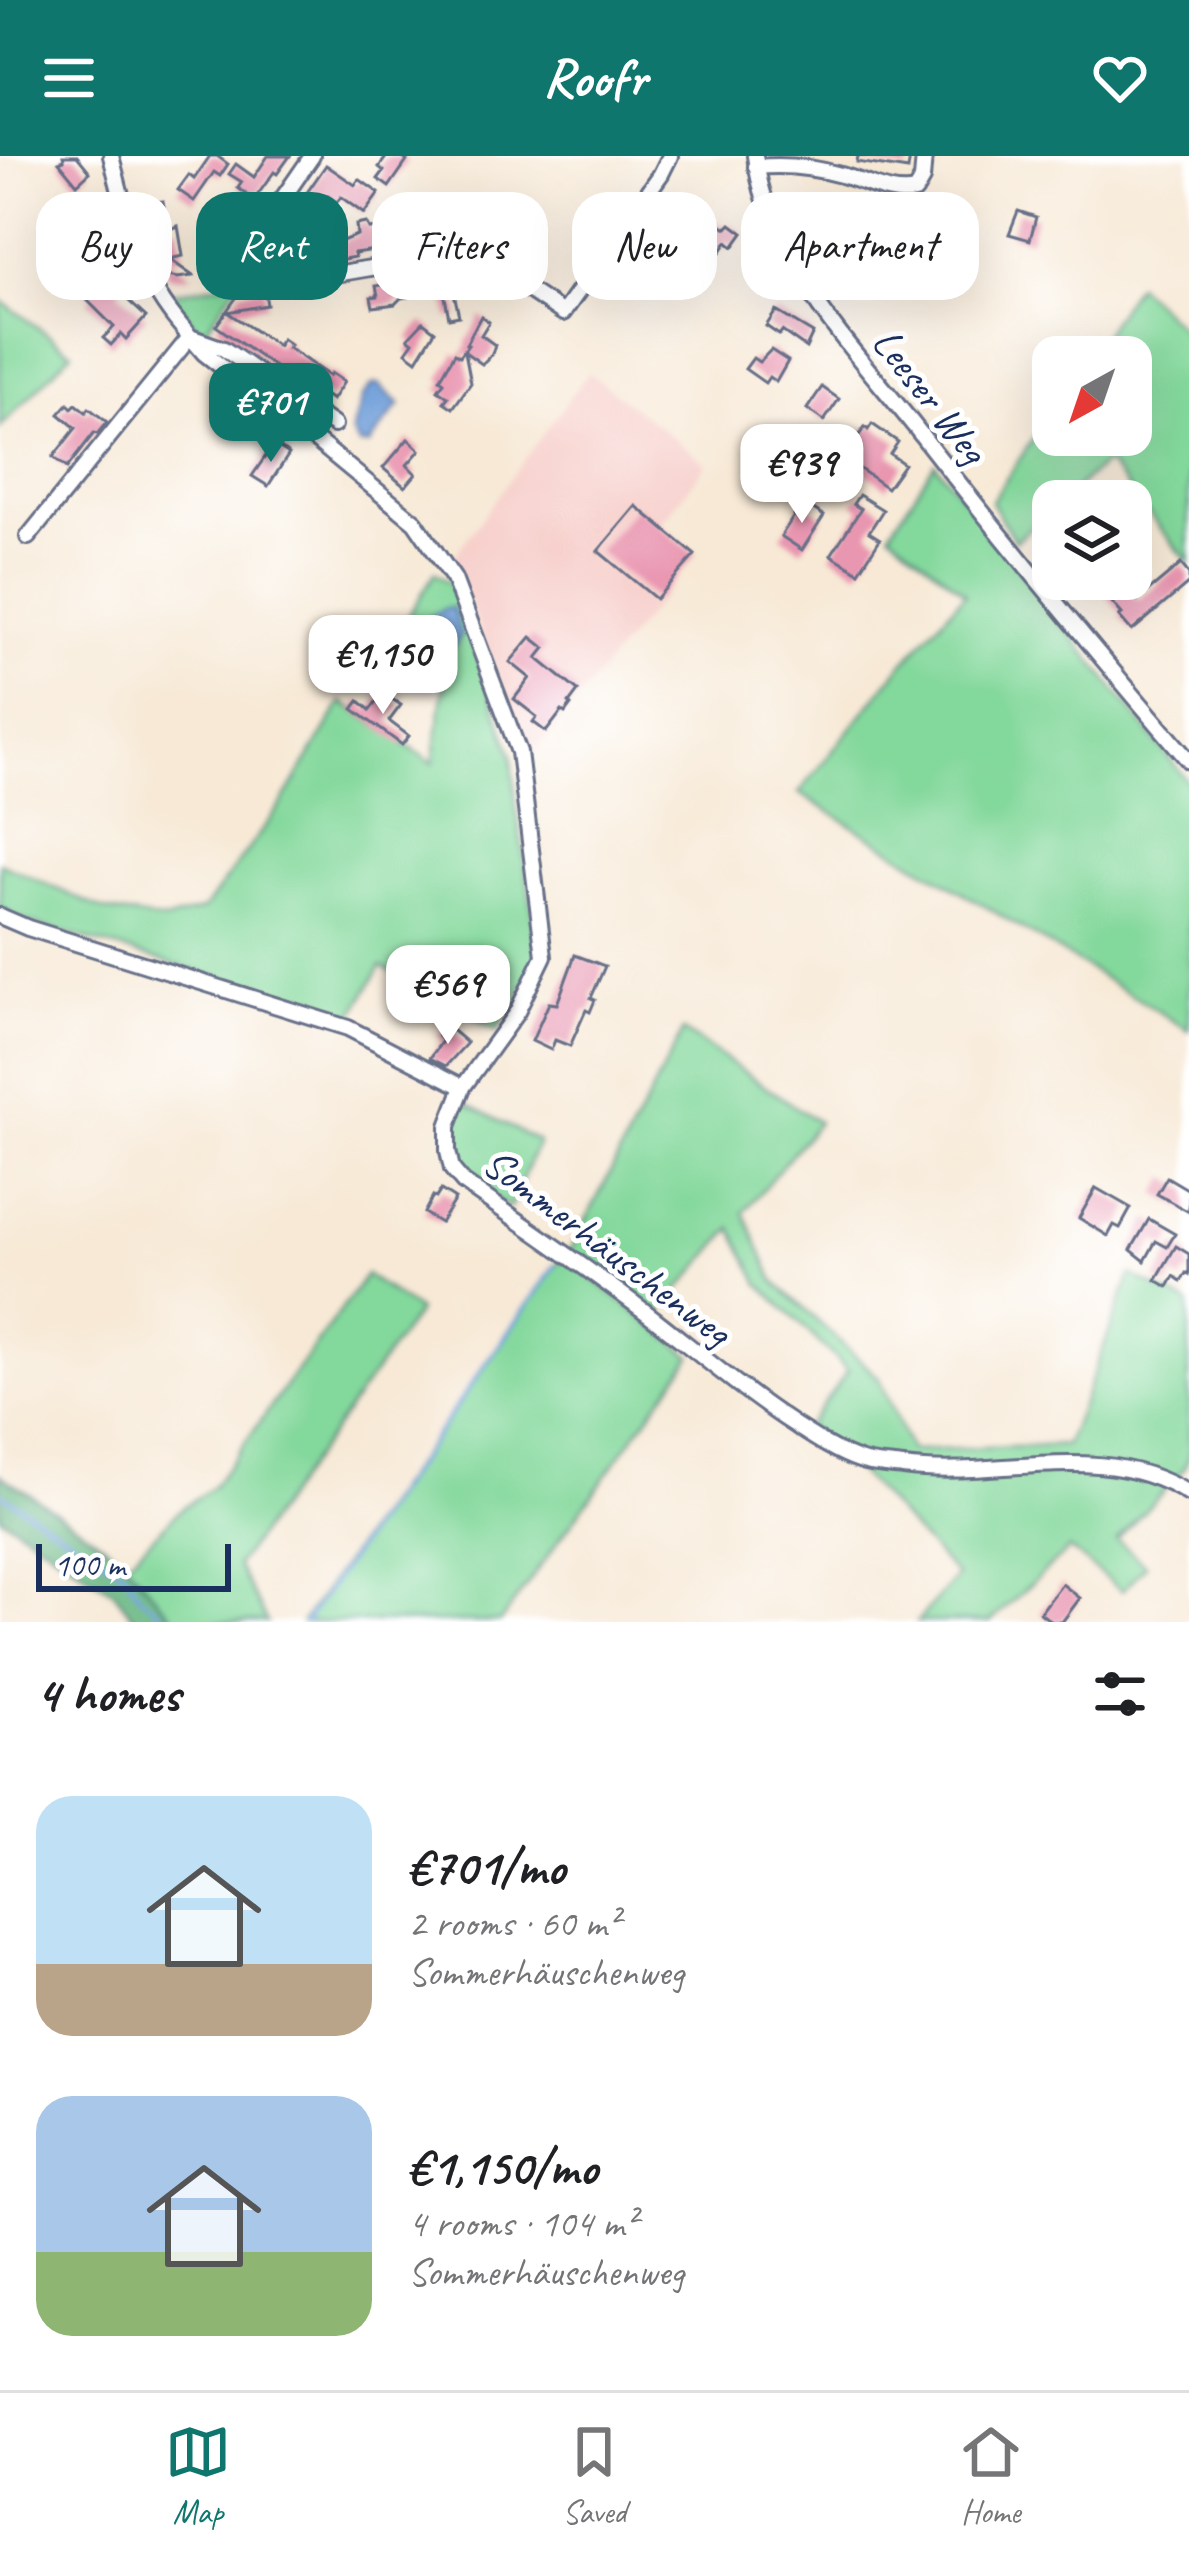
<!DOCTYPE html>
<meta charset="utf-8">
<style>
:root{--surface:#fff;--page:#f2f2f2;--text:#202124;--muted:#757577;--line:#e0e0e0;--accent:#0f766e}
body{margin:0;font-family:Caveat,sans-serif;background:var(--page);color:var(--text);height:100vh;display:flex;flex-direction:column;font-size:45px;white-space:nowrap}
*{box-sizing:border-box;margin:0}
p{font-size:39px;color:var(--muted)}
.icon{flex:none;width:66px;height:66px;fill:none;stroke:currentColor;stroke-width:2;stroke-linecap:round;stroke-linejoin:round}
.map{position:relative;height:1466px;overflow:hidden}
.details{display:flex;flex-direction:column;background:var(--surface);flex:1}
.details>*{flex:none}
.banner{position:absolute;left:36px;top:36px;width:1119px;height:108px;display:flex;gap:24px}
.needle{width:78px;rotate:220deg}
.buttons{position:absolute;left:1032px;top:180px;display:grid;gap:24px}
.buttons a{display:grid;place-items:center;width:120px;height:120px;border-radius:24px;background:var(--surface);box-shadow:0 12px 48px #0002;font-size:60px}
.scale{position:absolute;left:36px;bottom:30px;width:195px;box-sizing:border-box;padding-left:12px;border:6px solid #1b2f5e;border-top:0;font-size:33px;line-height:42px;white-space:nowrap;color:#1b2f5e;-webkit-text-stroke:9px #fff;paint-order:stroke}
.price{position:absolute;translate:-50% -102px;padding:0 27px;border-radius:24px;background:#fff;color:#222;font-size:39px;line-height:78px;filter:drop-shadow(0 3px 6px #0008)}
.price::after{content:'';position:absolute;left:50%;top:72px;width:36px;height:27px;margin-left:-18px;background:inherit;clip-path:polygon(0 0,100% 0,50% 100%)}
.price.active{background:var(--accent);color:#fff}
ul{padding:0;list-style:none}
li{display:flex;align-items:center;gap:36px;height:300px;padding:0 36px}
li span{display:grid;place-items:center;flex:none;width:336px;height:240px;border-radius:36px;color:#555}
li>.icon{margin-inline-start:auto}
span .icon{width:144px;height:144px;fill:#fffc;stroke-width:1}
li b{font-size:51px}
h2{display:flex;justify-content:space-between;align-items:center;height:144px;padding:0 36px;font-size:51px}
.tag{padding:0 42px;border-radius:36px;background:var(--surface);box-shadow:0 12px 48px #0002;font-size:42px;line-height:108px}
.tag.active{background:var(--accent);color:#fff}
header{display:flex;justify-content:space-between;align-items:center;height:156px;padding:0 36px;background:var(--accent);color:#fff;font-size:54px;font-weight:800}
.menu{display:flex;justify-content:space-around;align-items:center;height:168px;border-top:3px solid var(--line);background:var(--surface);font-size:33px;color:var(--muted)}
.menu a{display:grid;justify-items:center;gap:6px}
.menu .active{color:var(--accent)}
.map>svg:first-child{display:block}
.built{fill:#f7d0cc}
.green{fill:#83d89b;stroke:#4f847c;stroke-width:3}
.forest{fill:#6ab883;stroke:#427470;stroke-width:3}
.water{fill:#6f9fd9;stroke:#45679c;stroke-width:3}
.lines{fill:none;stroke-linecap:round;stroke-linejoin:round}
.stream{stroke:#6f9fd9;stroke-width:4.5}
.building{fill:#e996b1}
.minor-casing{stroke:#687088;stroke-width:20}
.minor{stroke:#fff;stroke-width:14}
.labels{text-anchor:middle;stroke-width:10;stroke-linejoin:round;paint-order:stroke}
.street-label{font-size:42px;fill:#1b2f5e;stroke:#fff}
</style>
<header><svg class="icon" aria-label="menu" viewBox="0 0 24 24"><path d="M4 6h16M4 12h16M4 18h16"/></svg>Roofr<svg class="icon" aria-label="heart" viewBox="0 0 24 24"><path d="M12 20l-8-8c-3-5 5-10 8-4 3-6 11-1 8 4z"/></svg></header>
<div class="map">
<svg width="1189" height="1466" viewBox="0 0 1189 1466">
<rect width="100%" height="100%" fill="#fff"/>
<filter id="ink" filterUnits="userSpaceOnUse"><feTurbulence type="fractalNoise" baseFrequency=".00833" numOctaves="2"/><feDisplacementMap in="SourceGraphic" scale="24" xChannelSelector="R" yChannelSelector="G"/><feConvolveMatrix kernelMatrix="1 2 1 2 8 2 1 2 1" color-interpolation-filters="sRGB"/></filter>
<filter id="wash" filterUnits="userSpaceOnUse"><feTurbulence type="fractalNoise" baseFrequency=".004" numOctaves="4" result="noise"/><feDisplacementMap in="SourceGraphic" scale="48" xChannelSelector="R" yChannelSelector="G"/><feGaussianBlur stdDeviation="2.7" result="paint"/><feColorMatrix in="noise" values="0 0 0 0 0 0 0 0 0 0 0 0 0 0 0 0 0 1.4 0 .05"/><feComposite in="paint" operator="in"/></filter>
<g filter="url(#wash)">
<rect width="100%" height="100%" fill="#f7e9d6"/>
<path class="built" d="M588,216l119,92 -47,60 38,29 -168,205 -78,-199z"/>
<g class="green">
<path d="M240,124l-38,54 -33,-40z"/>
<path d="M1136,128l53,52v227l-83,-101 -45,39h-8v7l-38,33 -24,-39 62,-93v26h78v-78h-43z"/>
<path d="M0,144l72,52 -72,76z"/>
<path d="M935,307l254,320v247l-390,-237 101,-126 65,-74 -75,-61z"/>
<path d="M435,417l17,11 60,170 4,51 23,149 -13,30 -29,47 -116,-65 -32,56 -132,-45 -187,-54 -30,-13v-47l104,47 61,11 39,-12 77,-104 61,-103 91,61 13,-90 -47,-43z"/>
<path d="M683,875l135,91 -74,90 31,70 103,95 32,74 156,-6 65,-170 58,29v153l-6,13 -66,70 29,25 -24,26 -53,-42 -79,73h-73l40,-46 -103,-108 -48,-42 42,-55 -88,-87 -28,-56 -74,87 -89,-62z"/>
<path d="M462,945l76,41 -28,66c-51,-33 -70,-43 -48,-107z"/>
<path d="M563,1100l129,100 -192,266h-198z"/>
<path d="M366,1119l52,36 -181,254 30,57h-90l-51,-59 57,-56 30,-20z"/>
</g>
<path class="forest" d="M0,1318l105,70 21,19 51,59h-40l-23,-30 -114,-76z"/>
<g class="water">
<path d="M378,228l22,20 -31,41h-9l-8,-12 10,-36 10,-12z"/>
<path d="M446,452h7l8,27 -6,10 -15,8 -18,-27 1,-5z"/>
</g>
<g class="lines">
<g class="stream">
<path d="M0,1337l124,79 17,26 17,12 7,12"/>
<path d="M305,1466l250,-356"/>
</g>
</g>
<g id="blocks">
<g class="building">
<path d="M63,0h14l13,16 -13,12 -18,-22 5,-2z"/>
<path d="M210,0h7l11,8 -8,12 -6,-4 -20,29 -16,-11 11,-15 5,4z"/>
<path d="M268,0h22l-13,18 -3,-2 -20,28 -16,-12 4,-6 -13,-8 7,-10 18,13z"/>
<path d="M387,0h14l6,5 -18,26 -11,-8 6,-8 -5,-4z"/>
<path d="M858,0h52l-2,14 -51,-8z"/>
<path d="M326,9l29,20 4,-6 20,14 -15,21 -23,-17 -4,5 -9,-6 -17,25 -6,-5 -7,11 -10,-7z"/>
<path d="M103,38l8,30 -12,-14 1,4 -5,3 -21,5 -3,-11 17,-4 -2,-8 8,5 -6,-7z"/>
<path d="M163,45l4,21 2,-1 2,8 7,-3 5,30 -14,3 24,17 -16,2 -9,-2 -15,-57 -6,1 -3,-16z"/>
<path d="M1018,55l18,6 -6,23 -21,-6z"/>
<path d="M234,58l4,25 20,-4 3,12 -21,4 1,9 -22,4 -3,-14 5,-1 -6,-32z"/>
<path d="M716,65l11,7 4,-4 12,9 -10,14 -6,-5 -8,12 -17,-13z"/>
<path d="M366,67l3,6 26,-4 1,22 -42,6 1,4 -61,11 -6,-3 -2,-9 6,-1 -1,-6 6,-1v-3l17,-3 1,3 22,-2 20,-8 -1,-10z"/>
<path d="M81,104l41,29 -3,3 27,25 -20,22 -5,-5 -10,11 -8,-7 11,-11 -26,-26 5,-5 -25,-19z"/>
<path d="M467,113l3,21 -16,3 5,23 -10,2 -5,-26 -43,6 -6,6 -22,3 -2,-10 7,-1 -2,-10z"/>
<path d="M264,131l3,18 -40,7 51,34 4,-7 8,6 -2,3 18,12 23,16 2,-3 13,9 -12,18 -18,-13 -3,4 -15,-9 -80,-56 25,-35z"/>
<path d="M776,155l37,22 -7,15 -24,-17 -3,4 -13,-9z"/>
<path d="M481,160l8,6 -8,13 14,10 -3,9 -10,10 -17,-12 6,31 -18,25 -9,-6 4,-5 -10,-7 6,-8 -4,-3 15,-26 5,3 8,-11 -2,-1z"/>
<path d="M423,166l12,9 -18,29 -11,-8 7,-10 -5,-4z"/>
<path d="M771,194l17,11 -12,21 -7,-5 -4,6 -20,-14 8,-11 6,4z"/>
<path d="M822,231l17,12 -15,22 -17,-12z"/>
<path d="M68,248l4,4 4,-4 10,8 3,-4 18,14 -10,12 -3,-1 -27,35 -14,-11 23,-29 -17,-14z"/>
<path d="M872,268l26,18 -8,12 14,10 -17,24 -34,-24 -13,19 -14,-8 -14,19 -13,-9 24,-33 4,3 18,-26 12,9 8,-11 3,3z"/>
<path d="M408,283l12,11 -13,15 9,9 -11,13 -22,-19z"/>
<path d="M274,288l15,10 -21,32 -16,-10z"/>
<path d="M859,339l24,15 -14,22 11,7 -21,33 -28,-17 30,-46 -8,-5z"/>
<path d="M803,346l21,14 -22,34 -21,-14z"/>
<path d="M636,350l59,49 -39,44 -58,-48z"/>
<path d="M1181,408l8,10v9l-57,48 -13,-15 3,-2 -30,-35h28l18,21z"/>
<path d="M531,481l14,11 -8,10 41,33 -9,12 2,2 -6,8 -3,-2 -16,21 -13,-10 4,-5 -23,-18 16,-21 -20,-16z"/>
<path d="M383,537l18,12 -12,16 20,15 -7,9 -49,-36 6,-8 11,9z"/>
<path d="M575,799l30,11 -14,32 4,2 -5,12 -4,-2 -16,36 -15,-6 -4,10 -19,-9 17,-38 8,1z"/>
<path d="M447,870l20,17 -21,23 -16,-8 13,-18 -5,-4z"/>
<path d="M1167,1021l22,13v22l-32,-18z"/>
<path d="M1096,1032l35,20 -11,20 -6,-3 -6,11 -29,-18z"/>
<path d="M441,1034l14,9 -15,24 -16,-10 9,-17 3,2z"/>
<path d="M1149,1063l26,15 -8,13 -11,-6 -11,20 -14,-11z"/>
<path d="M1176,1090l13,8v21l-3,-2 -5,8 -7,-5 -6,11 -12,-7z"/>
<path d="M1062,1428l18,14 -18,24h-10l-12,-9z"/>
</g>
</g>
</g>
<g filter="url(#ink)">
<use href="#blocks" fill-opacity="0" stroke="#687088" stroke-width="3"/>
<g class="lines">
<g class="minor-casing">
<g id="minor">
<path d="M111,0c12,46 22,95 46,136 12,22 31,42 47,61l114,89 97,80 39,57 65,173 25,204 -27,56 -54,75 -15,39v25l4,18 11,13c65,46 131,90 193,138 46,36 90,73 139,105 20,13 41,27 64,35 13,5 30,5 44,7 97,13 198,-29 286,27"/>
<path d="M312,0l-45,65 10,51 18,9 175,-30 93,62 98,-139 9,-18"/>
<path d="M755,0c15,110 95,189 161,272 88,114 180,224 273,333"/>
<path d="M756,11c30,-3 57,0 85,8 23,6 51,22 74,16l7,-12 2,-23"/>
<path d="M28,381l162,-200 34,12 110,76"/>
<path d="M0,760l28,12 320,100 115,59"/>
</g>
</g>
<use href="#minor" class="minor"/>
</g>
</g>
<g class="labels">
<g class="street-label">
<text transform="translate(931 239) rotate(52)" y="15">Leeser Weg</text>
<text transform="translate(608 1090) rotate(37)" y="15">Sommerhäuschenweg</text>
</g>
</g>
</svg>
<div class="buttons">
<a><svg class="needle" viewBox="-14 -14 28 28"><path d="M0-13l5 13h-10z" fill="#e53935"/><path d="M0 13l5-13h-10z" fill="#757577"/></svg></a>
<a><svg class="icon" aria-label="layers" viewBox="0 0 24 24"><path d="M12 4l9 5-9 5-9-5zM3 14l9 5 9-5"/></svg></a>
</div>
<div class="scale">100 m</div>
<b class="price active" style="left:271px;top:309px">€701</b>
<b class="price" style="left:802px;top:370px">€939</b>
<b class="price" style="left:383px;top:561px">€1,150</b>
<b class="price" style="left:448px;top:891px">€569</b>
<div class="banner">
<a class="tag">Buy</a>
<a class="tag active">Rent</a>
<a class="tag">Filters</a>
<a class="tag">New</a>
<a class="tag">Apartment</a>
</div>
</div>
<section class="details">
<h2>4 homes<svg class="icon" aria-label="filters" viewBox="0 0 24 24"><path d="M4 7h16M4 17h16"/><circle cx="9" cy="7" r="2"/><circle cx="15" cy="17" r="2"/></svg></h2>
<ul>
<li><span style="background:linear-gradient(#bfe0f5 70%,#b9a48a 0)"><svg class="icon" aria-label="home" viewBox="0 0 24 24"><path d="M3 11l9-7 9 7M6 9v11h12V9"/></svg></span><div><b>€701/mo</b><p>2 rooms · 60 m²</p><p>Sommerhäuschenweg</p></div></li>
<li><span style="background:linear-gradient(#a9c7e8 65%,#8fb573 0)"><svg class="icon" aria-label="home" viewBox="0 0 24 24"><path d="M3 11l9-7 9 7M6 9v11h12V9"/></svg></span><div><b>€1,150/mo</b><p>4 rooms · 104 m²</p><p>Sommerhäuschenweg</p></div></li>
</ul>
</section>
<nav class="menu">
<a class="active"><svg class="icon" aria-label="map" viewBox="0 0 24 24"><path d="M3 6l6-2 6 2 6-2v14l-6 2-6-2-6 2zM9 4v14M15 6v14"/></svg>Map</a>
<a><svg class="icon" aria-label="saved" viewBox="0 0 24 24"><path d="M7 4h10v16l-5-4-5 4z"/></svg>Saved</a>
<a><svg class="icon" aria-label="home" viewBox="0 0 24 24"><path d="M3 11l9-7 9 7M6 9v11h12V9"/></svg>Home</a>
</nav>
